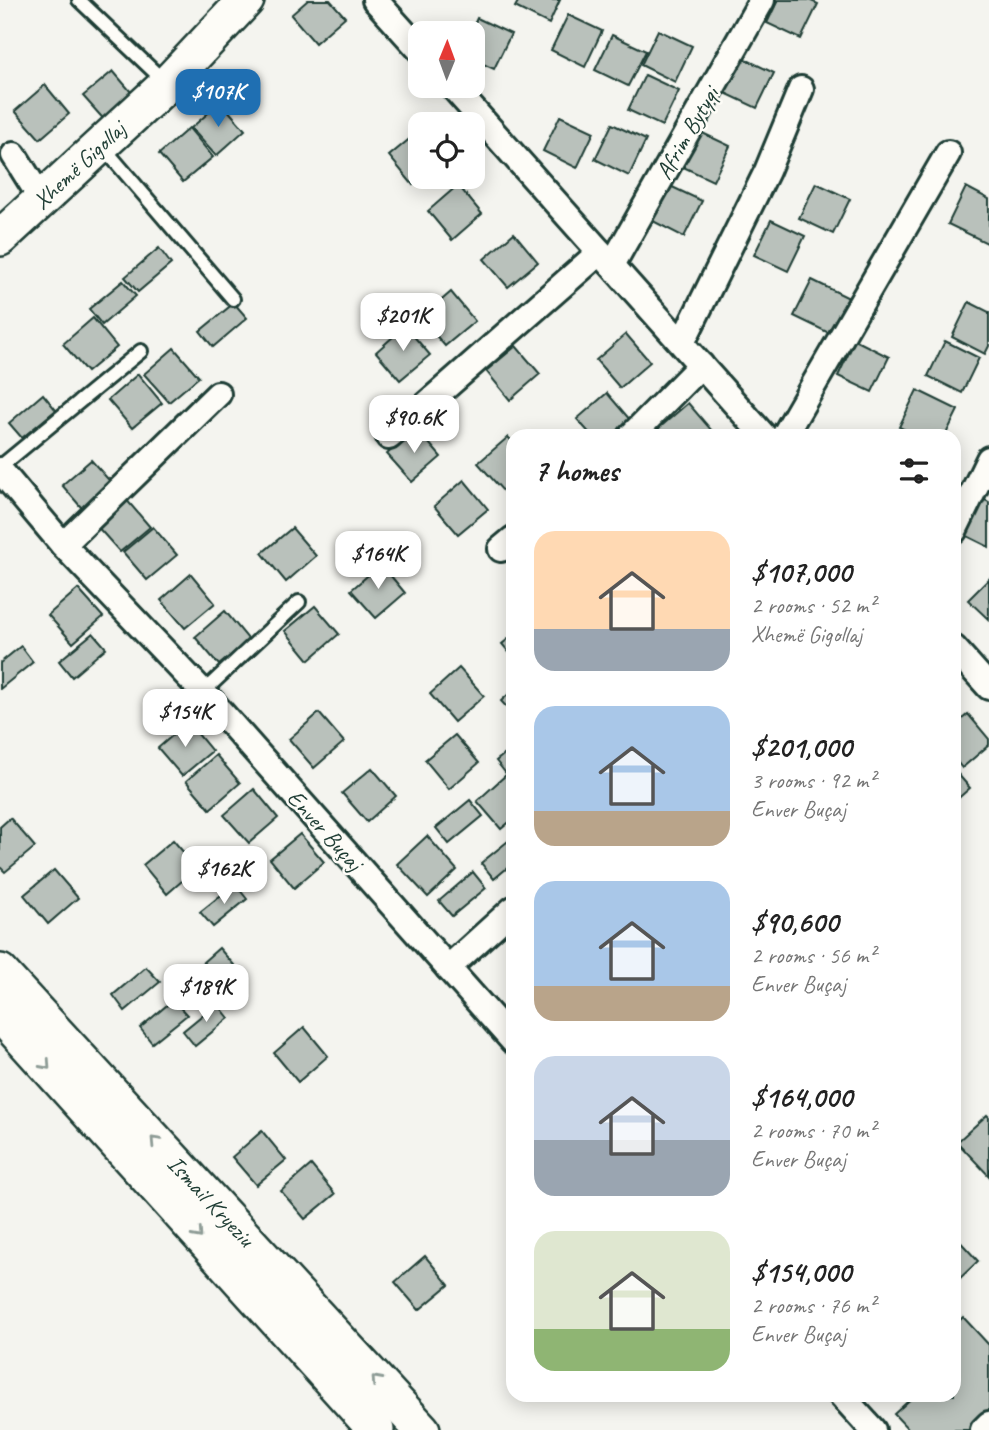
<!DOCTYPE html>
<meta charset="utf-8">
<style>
:root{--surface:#fff;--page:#f2f2f2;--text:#222;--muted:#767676;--accent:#1f6fb2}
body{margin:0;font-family:Caveat,sans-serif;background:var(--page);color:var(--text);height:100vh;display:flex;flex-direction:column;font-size:26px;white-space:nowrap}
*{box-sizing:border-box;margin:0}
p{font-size:23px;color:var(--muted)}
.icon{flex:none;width:38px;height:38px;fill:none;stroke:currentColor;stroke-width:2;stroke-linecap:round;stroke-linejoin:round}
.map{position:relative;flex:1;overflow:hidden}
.drawer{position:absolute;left:506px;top:429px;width:455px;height:973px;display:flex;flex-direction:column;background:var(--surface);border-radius:21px;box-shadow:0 4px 18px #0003}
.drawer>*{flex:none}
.needle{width:46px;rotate:1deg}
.fabs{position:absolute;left:408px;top:21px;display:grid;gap:14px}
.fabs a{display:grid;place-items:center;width:77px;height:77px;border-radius:14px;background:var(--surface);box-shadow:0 4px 18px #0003;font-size:35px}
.price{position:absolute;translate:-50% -60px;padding:0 16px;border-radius:14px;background:#fff;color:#222;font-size:23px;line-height:46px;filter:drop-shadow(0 2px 4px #0008)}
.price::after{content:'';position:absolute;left:50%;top:42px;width:21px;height:16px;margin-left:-10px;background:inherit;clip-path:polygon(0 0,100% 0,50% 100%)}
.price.selected{background:var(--accent);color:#fff}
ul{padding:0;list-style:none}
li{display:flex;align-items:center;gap:21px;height:175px;padding:0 28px}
li span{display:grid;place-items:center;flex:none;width:196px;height:140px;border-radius:21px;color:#555}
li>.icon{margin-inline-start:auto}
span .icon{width:84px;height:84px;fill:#fffc;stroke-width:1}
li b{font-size:30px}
h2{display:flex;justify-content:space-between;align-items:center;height:84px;padding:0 28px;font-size:30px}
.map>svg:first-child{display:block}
.building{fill:#b9c1bb;stroke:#1f3d34;stroke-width:2}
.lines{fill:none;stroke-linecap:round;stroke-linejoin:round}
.lane-casing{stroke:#1f3d34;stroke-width:18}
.street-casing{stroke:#1f3d34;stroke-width:30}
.secondary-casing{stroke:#1f3d34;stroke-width:40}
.lane{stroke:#fdfcf7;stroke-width:12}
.street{stroke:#fdfcf7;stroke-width:24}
.secondary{stroke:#fdfcf7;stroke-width:35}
.oneway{stroke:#8e9c96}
.labels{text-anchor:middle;stroke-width:5;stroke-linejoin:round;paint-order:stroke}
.street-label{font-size:24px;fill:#1f3d34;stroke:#fdfcf7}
</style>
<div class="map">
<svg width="989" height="1430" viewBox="0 0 989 1430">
<rect width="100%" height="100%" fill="#f4f4ef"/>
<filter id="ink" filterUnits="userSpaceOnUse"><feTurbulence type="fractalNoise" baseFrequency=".0143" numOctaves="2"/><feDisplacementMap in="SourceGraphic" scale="14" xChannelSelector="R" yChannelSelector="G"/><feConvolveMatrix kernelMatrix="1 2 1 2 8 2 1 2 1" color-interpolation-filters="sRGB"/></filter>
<g filter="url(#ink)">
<g class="building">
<path d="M308,0h22l15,17 -30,26 -24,-28z"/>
<path d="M519,0h41l-11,24 -34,-17z"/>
<path d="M778,0h31l9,4 -17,35 -34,-16z"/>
<path d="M568,15l34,16 -17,36 -34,-17z"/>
<path d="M477,18l34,16 -17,35 -22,-10v-26h-2z"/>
<path d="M658,30l34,16 -17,36 -34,-17z"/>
<path d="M612,35l34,16 -18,35 -33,-16z"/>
<path d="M741,57l33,16 -17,35 -34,-16z"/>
<path d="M113,71l24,28 -29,25 -25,-28z"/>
<path d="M645,75l34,16 -17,35 -34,-16z"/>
<path d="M45,85l24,29 -29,25 -25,-28z"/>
<path d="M221,102l24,28 -29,26 -25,-28z"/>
<path d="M560,116l34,16 -17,36 -34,-17z"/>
<path d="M612,124l34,16 -17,36 -34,-17z"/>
<path d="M189,128l24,29 -30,25 -24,-28z"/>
<path d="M696,130l34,16 -17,35 -34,-16z"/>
<path d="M419,131l1,46h3l-10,8 -24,-29z"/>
<path d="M816,183l34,16 -17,35 -34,-16z"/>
<path d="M458,185l24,29 -30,26 -24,-29z"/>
<path d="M668,185l34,16 -18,36 -33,-17z"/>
<path d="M966,187l23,12v45l-41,-20z"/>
<path d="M771,220l34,16 -17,35 -34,-16z"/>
<path d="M514,233l24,29 -30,25 -24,-28z"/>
<path d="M159,248l12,16 -33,28 -13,-15z"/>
<path d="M812,280l41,20 -18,36 -41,-20z"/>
<path d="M123,281l13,15 -34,29 -13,-16z"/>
<path d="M451,292l24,29 -30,25 -24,-28z"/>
<path d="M969,302l20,10v34l-4,8 -33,-17z"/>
<path d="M234,303l13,15 -34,29 -13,-16z"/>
<path d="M93,318l24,29 -30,25 -24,-28z"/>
<path d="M405,326l25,29 -30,25 -24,-28z"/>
<path d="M626,334l24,28 -30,26 -24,-28z"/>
<path d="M855,340l34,17 -17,35 -34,-16z"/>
<path d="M945,341l34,17 -17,35 -34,-17z"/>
<path d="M516,346l24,28 -30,26 -24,-29z"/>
<path d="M174,348l25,29 -30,25 -25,-28z"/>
<path d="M138,374l24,29 -30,25 -24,-28z"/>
<path d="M917,390l41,20 -13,26h-27l-19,-9z"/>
<path d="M607,393l24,28 -17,15h-22l-15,-17z"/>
<path d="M43,394l13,16 -34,28 -13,-15z"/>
<path d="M688,403l25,29 -5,4h-44l-6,-7z"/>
<path d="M417,429l24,28 -29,25 -25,-28z"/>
<path d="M508,437l5,5v41l-10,8 -25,-28z"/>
<path d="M91,460l25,28 -30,25 -24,-28z"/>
<path d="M464,480l24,29 -30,25 -24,-28z"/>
<path d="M125,498l25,29 -30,25 -25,-28z"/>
<path d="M983,499l6,3v45l-24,-12z"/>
<path d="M153,527l24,28 -30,25 -24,-28z"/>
<path d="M292,528l24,28 -30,26 -24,-29z"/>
<path d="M381,564l24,29 -29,25 -25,-28z"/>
<path d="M191,574l24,29 -30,25 -24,-28z"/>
<path d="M989,579v41l-21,-20z"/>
<path d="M78,589l25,28 -30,26 -25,-28z"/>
<path d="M315,606l24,28 -30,26 -24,-29z"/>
<path d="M225,611l24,29 -30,25 -24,-28z"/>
<path d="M93,633l13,15 -34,29 -13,-16z"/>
<path d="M513,635v22l-11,-13z"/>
<path d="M21,646l12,16 -33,27v-26z"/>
<path d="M459,668l25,28 -30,26 -24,-28z"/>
<path d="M513,690v24l-12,-13z"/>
<path d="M319,713l25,29 -30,26 -25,-29z"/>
<path d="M968,714l21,25v6l-27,23 -8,-10v-32z"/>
<path d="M188,722l24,29 -30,25 -24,-28z"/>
<path d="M455,735l24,28 -30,26 -24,-29z"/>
<path d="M513,747v26l-5,3 -12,-15z"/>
<path d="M216,755l24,28 -30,26 -24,-28z"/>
<path d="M372,768l24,28 -29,26 -25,-29z"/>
<path d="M957,773l13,15 -16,14v-26z"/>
<path d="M506,775l7,7v37l-12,10 -24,-28z"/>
<path d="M254,789l24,29 -29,25 -25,-28z"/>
<path d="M470,800l13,16 -34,28 -13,-16z"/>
<path d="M10,818l25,29 -30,25 -5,-5v-40z"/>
<path d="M300,834l24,28 -30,26 -24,-29z"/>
<path d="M427,836l30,34 -29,27 -31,-33z"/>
<path d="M513,837v26l-19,16 -13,-16z"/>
<path d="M173,840l24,28 -30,26 -24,-29z"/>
<path d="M54,870l24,28 -30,26 -24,-29z"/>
<path d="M473,872l13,16 -34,28 -13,-15z"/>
<path d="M235,884l12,15 -34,28 -13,-15z"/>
<path d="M219,948l29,33 -15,13 -30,-32z"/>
<path d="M146,967l14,15 -35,29 -12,-16z"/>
<path d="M173,1000l14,15 -35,28 -12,-15z"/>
<path d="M217,1003l12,15 -34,28 -12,-15z"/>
<path d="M304,1027l24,29 -30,26 -24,-29z"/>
<path d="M987,1115l2,2v59l-32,-34z"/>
<path d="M262,1131l24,29 -30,25 -24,-28z"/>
<path d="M311,1165l24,29 -30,25 -24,-28z"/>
<path d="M954,1235l24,26 -24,23z"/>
<path d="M425,1256l24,29 -30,25 -24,-28z"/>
<path d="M963,1317l26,28v74l-12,11h-68l-15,-16 21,-19h39v-69z"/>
</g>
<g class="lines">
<g class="lane-casing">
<g id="lane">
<path d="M79,0l86,82"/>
<path d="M103,147l130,152"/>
<path d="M0,467l141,-116"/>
<path d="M203,692l96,-90"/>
</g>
</g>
<g class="street-casing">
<g id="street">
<path d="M375,0l45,50"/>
<path d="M452,86l312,350"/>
<path d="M14,155l28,45"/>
<path d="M612,265l150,-265"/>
<path d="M682,343l85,-172 34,-82"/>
<path d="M631,436l70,-71"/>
<path d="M784,436l164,-283"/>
<path d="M389,437l211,-185"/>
<path d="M0,470l63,75 140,147 310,349"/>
<path d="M954,531l35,-72"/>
<path d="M63,545l155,-151"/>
<path d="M501,549l12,-10"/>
<path d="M954,648l35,39"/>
<path d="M448,968l65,-59"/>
<path d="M841,1395l32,35"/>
<path d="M983,1430l6,-6"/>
</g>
</g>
<g class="secondary-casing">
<g id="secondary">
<path d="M0,238l167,-154 79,-84"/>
<path d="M0,972l422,458"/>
<path d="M0,1014l376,416"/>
</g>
</g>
<use href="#lane" class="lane"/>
<use href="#street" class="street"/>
<use href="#secondary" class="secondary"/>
</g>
<defs><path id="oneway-chevron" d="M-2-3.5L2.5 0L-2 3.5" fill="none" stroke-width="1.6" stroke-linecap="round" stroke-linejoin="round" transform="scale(1.75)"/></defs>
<g class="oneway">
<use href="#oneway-chevron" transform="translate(46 1065) rotate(48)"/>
<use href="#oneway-chevron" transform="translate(155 1141) rotate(-133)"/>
<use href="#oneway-chevron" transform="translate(198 1234) rotate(48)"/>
<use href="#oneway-chevron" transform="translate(376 1380) rotate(-132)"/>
</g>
</g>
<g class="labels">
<g class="street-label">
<text transform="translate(687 133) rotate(-60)" y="8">Afrim Bytyqi</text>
<text transform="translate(79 165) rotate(-43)" y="8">Xhemë Gigollaj</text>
<text transform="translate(325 830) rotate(48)" y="8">Enver Buçaj</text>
<text transform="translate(211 1201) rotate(47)" y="8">Ismail Kryeziu</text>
</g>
</g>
</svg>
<div class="fabs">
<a><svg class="needle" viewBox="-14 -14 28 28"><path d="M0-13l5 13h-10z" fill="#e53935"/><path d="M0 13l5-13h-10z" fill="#767676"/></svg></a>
<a><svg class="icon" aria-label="locate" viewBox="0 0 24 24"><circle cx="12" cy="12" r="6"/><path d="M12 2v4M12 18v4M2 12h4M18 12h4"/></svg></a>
</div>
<b class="price selected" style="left:218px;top:129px">$107K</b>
<b class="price" style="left:403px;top:353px">$201K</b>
<b class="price" style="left:414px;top:455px">$90.6K</b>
<b class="price" style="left:378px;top:591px">$164K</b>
<b class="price" style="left:185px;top:749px">$154K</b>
<b class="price" style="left:224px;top:906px">$162K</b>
<b class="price" style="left:206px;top:1024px">$189K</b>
<section class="drawer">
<h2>7 homes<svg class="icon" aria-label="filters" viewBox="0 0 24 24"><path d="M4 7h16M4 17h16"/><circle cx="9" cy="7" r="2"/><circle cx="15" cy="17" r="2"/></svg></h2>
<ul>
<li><span style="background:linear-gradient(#ffd9b3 70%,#9aa5b1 0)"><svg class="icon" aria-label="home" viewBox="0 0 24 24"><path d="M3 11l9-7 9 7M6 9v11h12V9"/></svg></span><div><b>$107,000</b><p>2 rooms · 52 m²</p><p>Xhemë Gigollaj</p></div></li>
<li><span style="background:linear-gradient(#a9c7e8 75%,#b9a48a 0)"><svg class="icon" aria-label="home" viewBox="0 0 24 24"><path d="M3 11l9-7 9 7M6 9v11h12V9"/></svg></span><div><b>$201,000</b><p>3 rooms · 92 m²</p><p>Enver Buçaj</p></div></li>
<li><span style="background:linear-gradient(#a9c7e8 75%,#b9a48a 0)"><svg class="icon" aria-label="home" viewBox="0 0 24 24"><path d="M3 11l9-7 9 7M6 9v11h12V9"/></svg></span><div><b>$90,600</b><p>2 rooms · 56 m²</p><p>Enver Buçaj</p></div></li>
<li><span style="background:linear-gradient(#c9d6e8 60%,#9aa5b1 0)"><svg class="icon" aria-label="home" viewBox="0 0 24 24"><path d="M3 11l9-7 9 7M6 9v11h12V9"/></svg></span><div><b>$164,000</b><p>2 rooms · 70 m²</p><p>Enver Buçaj</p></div></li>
<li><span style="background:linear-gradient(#dfe7d0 70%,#8fb573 0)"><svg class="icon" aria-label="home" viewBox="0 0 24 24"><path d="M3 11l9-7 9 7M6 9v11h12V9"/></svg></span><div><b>$154,000</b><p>2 rooms · 76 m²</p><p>Enver Buçaj</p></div></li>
</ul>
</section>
</div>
